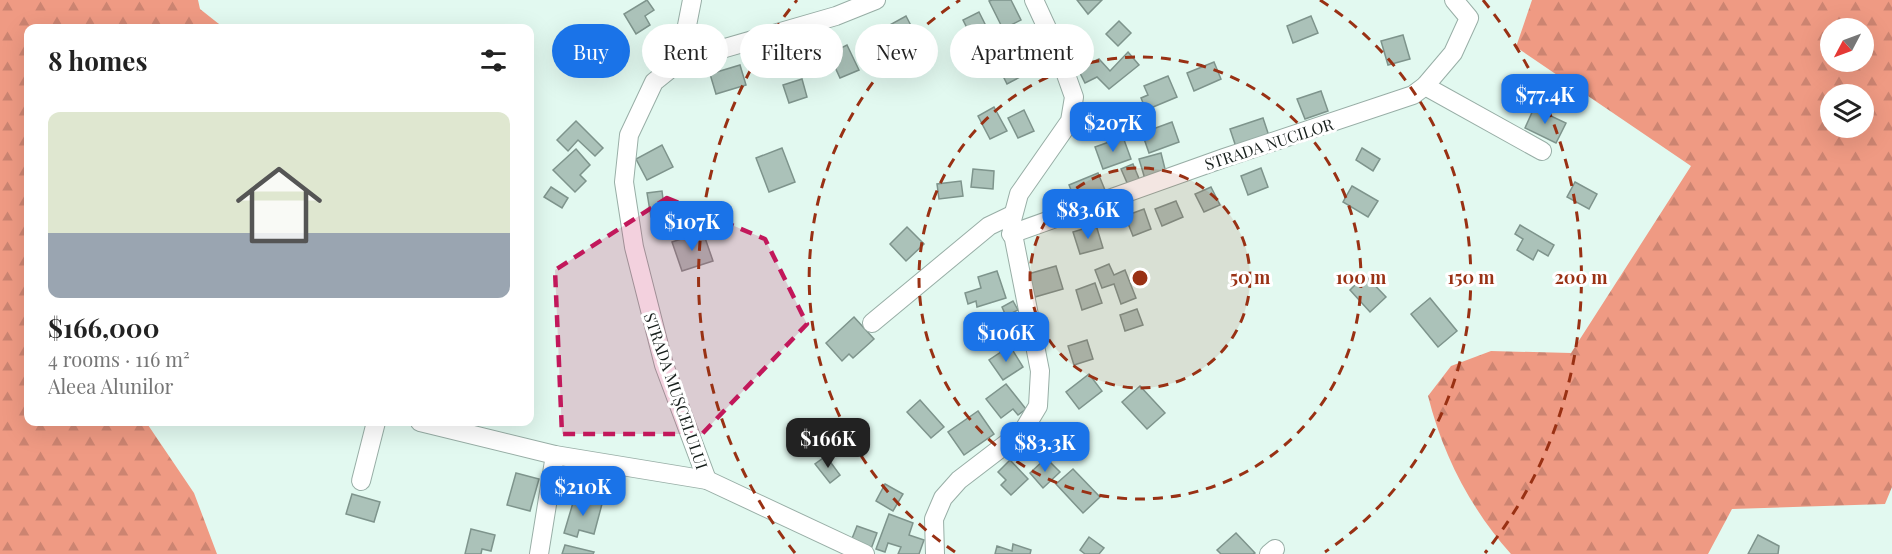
<!DOCTYPE html>
<meta charset="utf-8">
<style>
:root{--surface:#fff;--page:#f2f2f2;--text:#222;--muted:#767676;--line:#e0e0e0;--accent:#1a73e8}
body{margin:0;font-family:"Playfair Display",serif;background:var(--page);color:var(--text);height:100vh;display:flex;flex-direction:column;font-size:22px;white-space:nowrap}
*{box-sizing:border-box;margin:0}
p{font-size:20px;color:var(--muted)}
.icon{flex:none;width:33px;height:33px;fill:none;stroke:currentColor;stroke-width:2;stroke-linecap:round;stroke-linejoin:round}
.map{position:relative;flex:1;overflow:hidden}
.side{position:absolute;left:24px;top:24px;width:510px;height:402px;display:flex;flex-direction:column;background:var(--surface);border-radius:12px;box-shadow:0 6px 24px #0002}
.side>*{flex:none}
.top-card{position:absolute;left:552px;top:24px;width:570px;height:54px;display:flex;gap:12px}
.needle{width:39px;rotate:229deg}
.fabs{position:absolute;left:1820px;top:18px;display:grid;gap:12px}
.fabs a{display:grid;place-items:center;width:54px;height:54px;border-radius:50%;background:var(--surface);box-shadow:0 6px 24px #0002;font-size:30px}
.price{position:absolute;translate:-50% -51px;padding:0 14px;border-radius:12px;background:var(--accent);color:#fff;font-size:20px;line-height:39px;filter:drop-shadow(0 2px 3px #0008)}
.price::after{content:'';position:absolute;left:50%;top:36px;width:18px;height:14px;margin-left:-9px;background:inherit;clip-path:polygon(0 0,100% 0,50% 100%)}
.price.selected{background:#222;color:#fff}
ul{padding:0;list-style:none}
li{display:grid;align-content:center;gap:12px;height:318px;padding:0 24px}
li+li{border-top:2px solid var(--line)}
li span{display:grid;place-items:center;height:186px;border-radius:12px;color:#555}
li>.icon{margin-inline-start:auto}
span .icon{width:108px;height:108px;fill:#fffc;stroke-width:1}
li b{font-size:26px}
h2{display:flex;justify-content:space-between;align-items:center;height:72px;padding:0 24px;font-size:26px}
.chip{padding:0 21px;border-radius:27px;background:var(--surface);box-shadow:0 6px 24px #0002;font-size:21px;line-height:54px}
.chip.selected{background:var(--accent);color:#fff}
.map>svg:first-child{display:block}
.forest{fill:url(#forest-firs);fill-rule:evenodd}
.building{fill:#abc2b9;stroke:#7e948c;stroke-width:1.5}
.lines{fill:none;stroke-linecap:round;stroke-linejoin:round}
.minor-casing{stroke:#98aea6;stroke-width:20}
.minor{stroke:#fff;stroke-width:18}
.marked{fill:#c2185b;fill-opacity:0.2;stroke:#c2185b;stroke-width:4.5;stroke-dasharray:12 8;stroke-linejoin:round}
.ring{fill:none;stroke:#993114;stroke-width:3;stroke-dasharray:10 8}
.labels{text-anchor:middle;stroke-width:6;stroke-linejoin:round;paint-order:stroke}
.street-label{font-size:16px;fill:#161e1b;stroke:#fff}
.centre{fill:#993114;stroke:#fff;stroke-width:3}
.ring-label{font-size:18px;text-anchor:middle;font-weight:bold;fill:#993114;stroke:#fff;stroke-width:6;stroke-linejoin:round;paint-order:stroke}
</style>
<div class="map">
<svg width="1892" height="554" viewBox="0 0 1892 554">
<defs>
<pattern id="forest-firs" width="22" height="20" patternUnits="userSpaceOnUse" patternTransform="scale(1.5)"><rect width="22" height="20" fill="#ef9a83"/><path d="M5 1l3.5 6h-7zM16 11l3.5 6h-7z" fill="#cc8471"/></pattern>
</defs>
<rect width="100%" height="100%" fill="#e2f9f0"/>
<g class="forest">
<path d="M0,0h198l2,9 24,19h-196v394h118l48,71 23,61h-217z"/>
<path d="M1532,0h360v487l-7,17 -153,5 -24,45h-197c-41,-46 -68,-99 -83,-158l23,-30 40,-15 80,2 120,-187 -175,-119zM1863,28v34h-33v-34zM1863,94v34h-33v-34z"/>
</g>
<g class="building">
<path d="M647,0l7,10 -9,6 5,9 -14,9 -12,-20z"/>
<path d="M992,0h19l10,20 -18,9 -14,-28z"/>
<path d="M1077,0h25l-14,14z"/>
<path d="M979,12l12,24 -16,8 -12,-24z"/>
<path d="M906,16l14,27 -20,11 -14,-27z"/>
<path d="M1311,16l7,17 -25,10 -6,-17z"/>
<path d="M1119,21l12,12 -13,13 -12,-12z"/>
<path d="M1403,35l7,24 -22,6 -7,-24z"/>
<path d="M847,45l12,25 -19,8 -11,-24z"/>
<path d="M1023,51l10,19 -26,14 -10,-20z"/>
<path d="M1128,52l11,13 -30,24 -12,-12 -12,6 -7,-14 21,-10 11,12z"/>
<path d="M1214,62l7,17 -27,12 -7,-18z"/>
<path d="M740,65l6,20 -30,9 -6,-20z"/>
<path d="M1168,76l9,21 -31,13 -5,-12 7,-3 -4,-9z"/>
<path d="M802,79l5,18 -18,6 -6,-18z"/>
<path d="M1321,91l7,20 -23,8 -8,-20z"/>
<path d="M994,107l13,24 -17,8 -12,-23z"/>
<path d="M1534,108l32,15 -10,20 -31,-15z"/>
<path d="M1024,110l10,21 -16,7 -10,-20z"/>
<path d="M1263,118l6,18 -33,11 -6,-18z"/>
<path d="M576,121l27,27 -8,8 -17,-16 -10,11 -11,-11z"/>
<path d="M1172,122l7,20 -30,11 -7,-20z"/>
<path d="M1123,137l8,22 -28,10 -8,-22z"/>
<path d="M662,145l11,22 -26,13 -11,-21z"/>
<path d="M782,148l13,34 -26,10 -13,-34z"/>
<path d="M1362,148l18,11 -7,12 -17,-11z"/>
<path d="M576,149l14,16 -10,10 6,6 -11,11 -22,-22z"/>
<path d="M1161,153l5,20 -21,6 -6,-20z"/>
<path d="M1133,164l7,17 -12,4 -7,-16z"/>
<path d="M1261,168l7,19 -20,8 -7,-19z"/>
<path d="M973,169l21,2 -1,18 -22,-2z"/>
<path d="M1098,173l7,17 -29,12 -7,-17z"/>
<path d="M961,181l2,15 -24,3 -2,-15z"/>
<path d="M1575,182l22,12 -8,15 -22,-12z"/>
<path d="M1352,186l26,15 -10,16 -25,-15z"/>
<path d="M551,187l17,11 -6,10 -18,-11z"/>
<path d="M1211,187l9,18 -16,7 -9,-18z"/>
<path d="M662,191l3,24 -14,2 -4,-24z"/>
<path d="M1176,201l7,16 -21,9 -7,-17z"/>
<path d="M1144,209l7,20 -18,7 -8,-20z"/>
<path d="M1096,225l7,23 -23,6 -7,-22z"/>
<path d="M1520,225l34,20 -6,11 -10,-6 -5,10 -16,-10 6,-11 -8,-5z"/>
<path d="M907,227l17,17 -18,17 -16,-17z"/>
<path d="M703,232l10,29 -31,10 -10,-29z"/>
<path d="M1109,264l5,11 11,-5 11,28 -15,6 -7,-20 -12,4 -7,-18z"/>
<path d="M1056,266l7,23 -28,8 -7,-23z"/>
<path d="M997,271l9,27 -29,9 -1,-6 -8,3 -3,-11 16,-5 -3,-11z"/>
<path d="M1365,275l21,22 -16,15 -20,-22z"/>
<path d="M1095,283l7,20 -20,7 -6,-20z"/>
<path d="M1430,298l27,33 -19,16 -27,-33z"/>
<path d="M1013,301l5,9 -12,6 -4,-9z"/>
<path d="M1137,309l6,16 -18,6 -5,-16z"/>
<path d="M988,315l15,18 -11,9 -3,-4 -12,10 -12,-14z"/>
<path d="M854,317l20,22 -21,19 -4,-4 -7,7 -16,-18z"/>
<path d="M1087,340l6,19 -19,6 -6,-19z"/>
<path d="M1010,346l13,21 -20,13 -14,-20z"/>
<path d="M1089,374l13,17 -23,18 -13,-17z"/>
<path d="M1006,384l20,25 -8,6 -5,-6 -12,9 -15,-19z"/>
<path d="M1140,386l25,27 -18,16 -25,-27z"/>
<path d="M920,400l24,27 -13,11 -24,-26z"/>
<path d="M978,411l16,23 -30,21 -16,-23z"/>
<path d="M826,456l14,19 -10,8 -15,-19z"/>
<path d="M1046,458l14,14 -17,16 -13,-15z"/>
<path d="M1010,460l18,19 -17,16 -10,-10 5,-5 -8,-8z"/>
<path d="M1073,469l27,28 -17,16 -27,-29z"/>
<path d="M516,473l23,6 -9,32 -23,-6z"/>
<path d="M885,484l18,10 -10,17 -17,-10z"/>
<path d="M352,494l28,8 -6,20 -28,-8z"/>
<path d="M575,496l27,8 -8,30 -15,-4 -2,7 -13,-4z"/>
<path d="M889,514l24,9 -4,12 15,5 -5,14h-21l3,-7 -13,-4 -3,9 -9,-3z"/>
<path d="M857,526l20,7 -6,16 -20,-8z"/>
<path d="M471,529l24,6 -4,16 -9,-2 -1,5h-16z"/>
<path d="M1236,533l19,20 -2,1h-32l-4,-4z"/>
<path d="M1758,535l21,11 -1,8h-30z"/>
<path d="M1089,537l15,11 -5,6h-14l-5,-4z"/>
<path d="M1013,544l18,6 -1,4h-35l2,-8 15,5z"/>
<path d="M565,545l29,7 -1,2h-31z"/>
</g>
<g class="lines">
<g class="minor-casing">
<g id="minor">
<path d="M680,61l12,-61"/>
<path d="M1425,86l117,65"/>
<path d="M1011,234l213,-76 189,-63 12,-9 28,-33 16,-35 -15,-18"/>
<path d="M872,323l117,-97 23,-11"/>
<path d="M420,422l135,33 152,25 158,74"/>
<path d="M707,480l-43,-115 -30,-118 -10,-65 5,-47 25,-53 26,-21 156,-45 40,-16"/>
<path d="M361,481l15,-59"/>
<path d="M539,554l16,-99"/>
<path d="M935,554l-1,-35 9,-21 16,-18 64,-49 15,-25 2,-35 -29,-147 8,-30 51,-73 4,-24 -16,-45 -24,-52"/>
<path d="M1269,554l6,-5"/>
</g>
</g>
<use href="#minor" class="minor"/>
</g>
<path class="marked" d="M667,198l98,41 42,85 -105,110h-140l-7,-164z"/>
<circle cx="1140" cy="278" r="110" fill="#993114" fill-opacity=".12"/>
<g class="ring">
<circle cx="1140" cy="278" r="110"/>
<circle cx="1140" cy="278" r="221"/>
<path d="M955 552A331 331 0 0 1 960 0M1320 0A331 331 0 0 1 1325 552"/>
<path d="M795 553A441 441 0 0 1 797 0M1483 0A441 441 0 0 1 1485 553"/>
</g>
<g class="labels">
<g class="street-label">
<text transform="translate(1269 144) rotate(-18)" y="6">STRADA NUCILOR</text>
<text transform="translate(676 391) rotate(71)" y="6">STRADA MUȘCELULUI</text>
</g>
</g>
<circle cx="1140" cy="278" r="9" class="centre"/>
<g class="ring-label">
<text x="1250" y="284">50 m</text>
<text x="1361" y="284">100 m</text>
<text x="1471" y="284">150 m</text>
<text x="1581" y="284">200 m</text>
</g>
</svg>
<div class="fabs">
<a><svg class="needle" viewBox="-14 -14 28 28"><path d="M0-13l5 13h-10z" fill="#e53935"/><path d="M0 13l5-13h-10z" fill="#767676"/></svg></a>
<a><svg class="icon" aria-label="layers" viewBox="0 0 24 24"><path d="M12 4l9 5-9 5-9-5zM3 14l9 5 9-5"/></svg></a>
</div>
<b class="price" style="left:1545px;top:125px">$77.4K</b>
<b class="price" style="left:1113px;top:153px">$207K</b>
<b class="price" style="left:1088px;top:240px">$83.6K</b>
<b class="price" style="left:692px;top:252px">$107K</b>
<b class="price" style="left:1006px;top:363px">$106K</b>
<b class="price selected" style="left:828px;top:469px">$166K</b>
<b class="price" style="left:1045px;top:473px">$83.3K</b>
<b class="price" style="left:583px;top:517px">$210K</b>
<div class="top-card">
<a class="chip selected">Buy</a>
<a class="chip">Rent</a>
<a class="chip">Filters</a>
<a class="chip">New</a>
<a class="chip">Apartment</a>
</div>
<section class="side">
<h2>8 homes<svg class="icon" aria-label="filters" viewBox="0 0 24 24"><path d="M4 7h16M4 17h16"/><circle cx="9" cy="7" r="2"/><circle cx="15" cy="17" r="2"/></svg></h2>
<ul>
<li><span style="background:linear-gradient(#dfe7d0 65%,#9aa5b1 0)"><svg class="icon" aria-label="home" viewBox="0 0 24 24"><path d="M3 11l9-7 9 7M6 9v11h12V9"/></svg></span><div><b>$166,000</b><p>4 rooms · 116 m²</p><p>Aleea Alunilor</p></div></li>
</ul>
</section>
</div>
